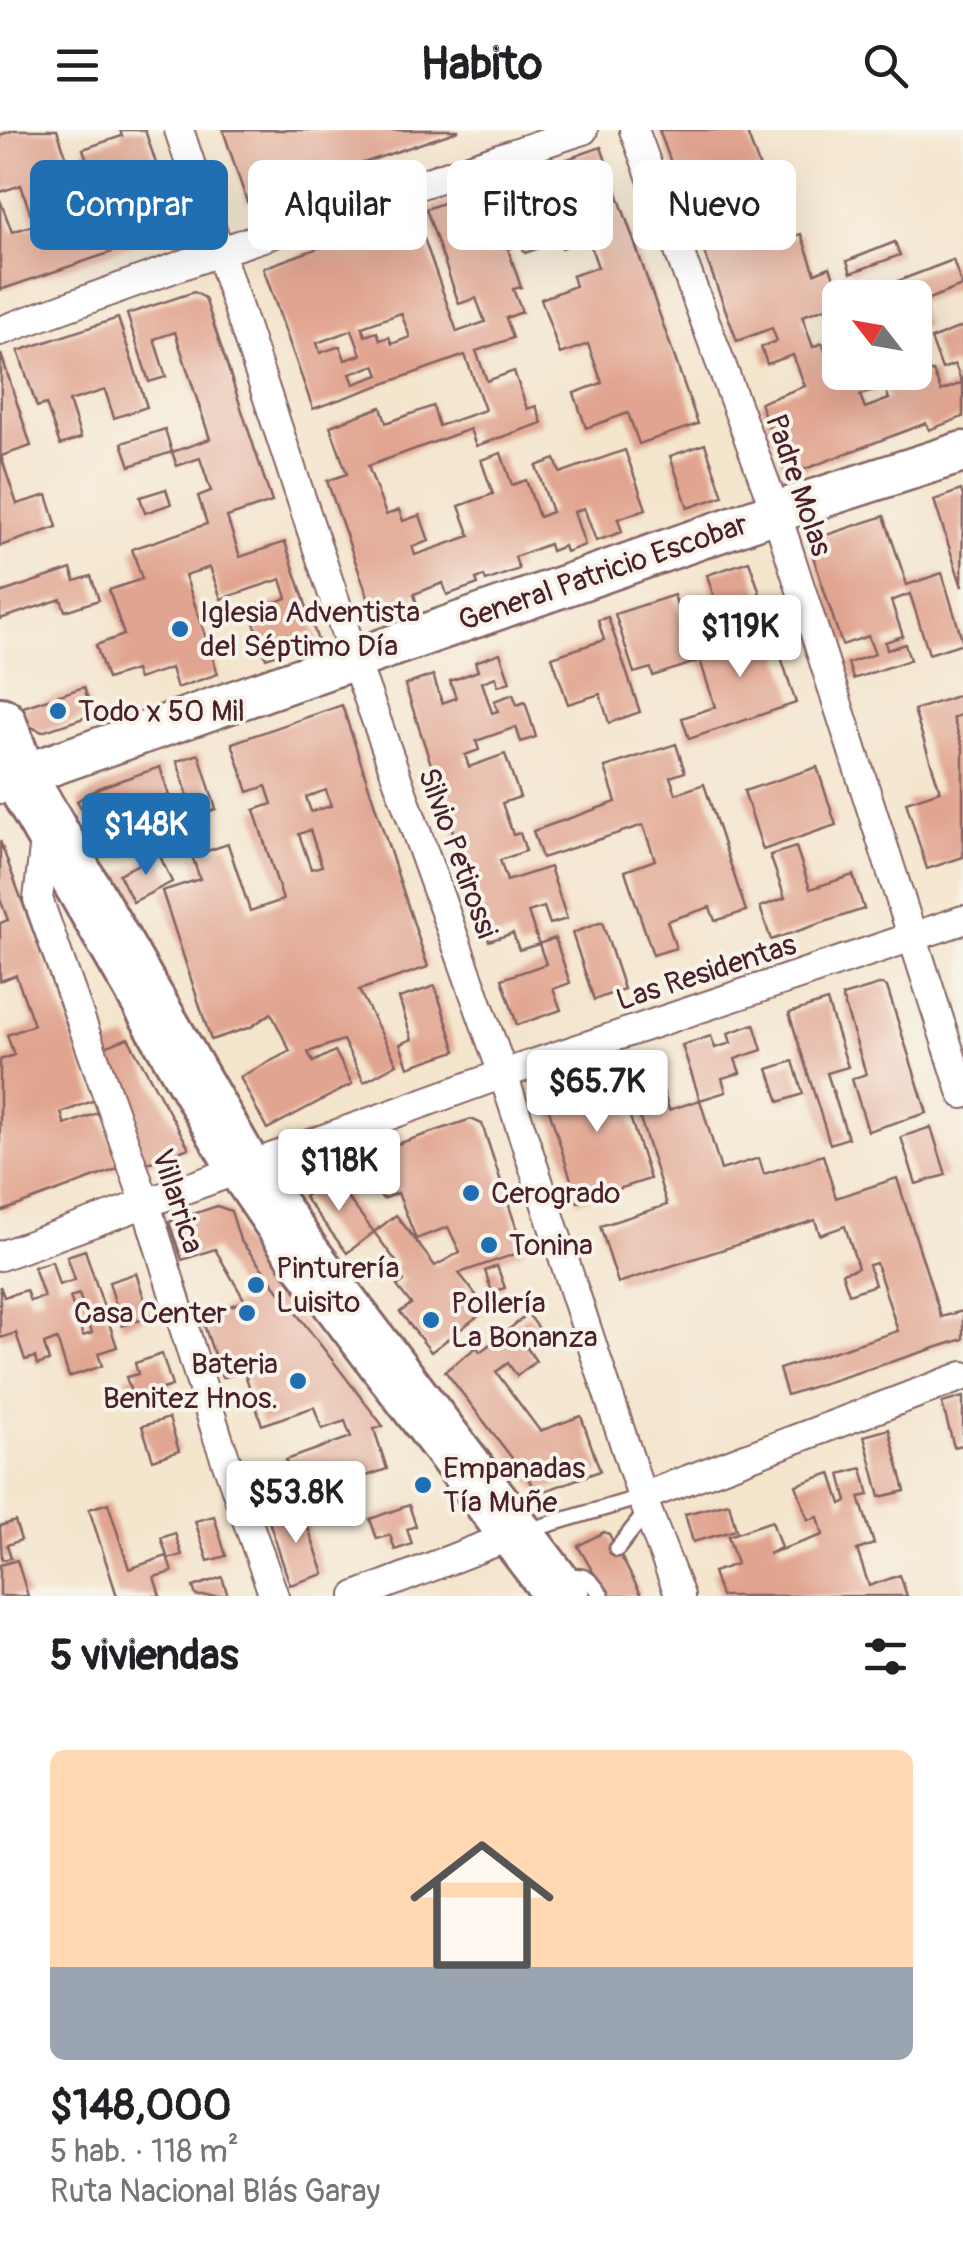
<!DOCTYPE html>
<html lang="es">
<meta charset="utf-8">
<style>
:root{--surface:#fff;--page:#f2f2f2;--text:#202124;--muted:#757577;--accent:#1f6fb2}
body{margin:0;font-family:Pangolin,sans-serif;background:var(--page);color:var(--text);height:100vh;display:flex;flex-direction:column;font-size:38px;white-space:nowrap}
*{box-sizing:border-box;margin:0}
p{font-size:32px;color:var(--muted)}
.icon{flex:none;width:55px;height:55px;fill:none;stroke:currentColor;stroke-width:2;stroke-linecap:round;stroke-linejoin:round}
.map{position:relative;height:1466px;overflow:hidden}
.sheet{display:flex;flex-direction:column;background:var(--surface);flex:1}
.sheet>*{flex:none}
.top-card{position:absolute;left:30px;top:30px;width:905px;height:90px;display:flex;gap:20px}
.needle{width:65px;rotate:301deg}
.controls{position:absolute;left:822px;top:150px;display:grid;gap:20px}
.controls a{display:grid;place-items:center;width:110px;height:110px;border-radius:15px;background:var(--surface);box-shadow:0 10px 40px #0002;font-size:50px}
.price{position:absolute;translate:-50% -85px;padding:0 22px;border-radius:10px;background:#fff;color:#222;font-size:32px;line-height:65px;filter:drop-shadow(0 2px 5px #0008)}
.price::after{content:'';position:absolute;left:50%;top:60px;width:30px;height:22px;margin-left:-15px;background:inherit;clip-path:polygon(0 0,100% 0,50% 100%)}
.price.active{background:var(--accent);color:#fff}
ul{padding:0;list-style:none}
li{display:grid;align-content:center;gap:20px;height:530px;padding:0 50px}
li span{display:grid;place-items:center;height:310px;border-radius:15px;color:#555}
li>.icon{margin-inline-start:auto}
span .icon{width:180px;height:180px;fill:#fffc;stroke-width:1}
li b{font-size:42px}
h2{display:flex;justify-content:space-between;align-items:center;height:120px;padding:0 50px;font-size:42px}
.pill{padding:0 35px;border-radius:15px;background:var(--surface);box-shadow:0 10px 40px #0002;font-size:35px;line-height:90px}
.pill.active{background:var(--accent);color:#fff}
header{display:flex;justify-content:space-between;align-items:center;height:130px;padding:0 50px;background:var(--surface);font-size:45px;font-weight:700}
.map>svg:first-child{display:block}
.building{fill:#e1a490;fill-rule:evenodd}
.lines{fill:none;stroke-linecap:round;stroke-linejoin:round}
.lane-casing{stroke:#866464;stroke-width:19}
.street-casing{stroke:#866464;stroke-width:32}
.secondary-casing{stroke:#866464;stroke-width:45}
.highway-casing{stroke:#866464;stroke-width:58}
.lane{stroke:#fff;stroke-width:14}
.street{stroke:#fff;stroke-width:28}
.secondary{stroke:#fff;stroke-width:40}
.highway{stroke:#fff;stroke-width:52}
.poi-dot{fill:#1f6fb2;stroke:#f7f3e8;stroke-width:4}
.labels{text-anchor:middle;stroke-width:8;stroke-linejoin:round;paint-order:stroke}
.street-label{font-size:30px;fill:#4a1f2b;stroke:#f7f3e8}
.poi-label{font-size:30px;fill:#4a1f2b;stroke:#f7f3e8;text-anchor:start}
</style>
<header><svg class="icon" aria-label="menu" viewBox="0 0 24 24"><path d="M4 6h16M4 12h16M4 18h16"/></svg>Habito<svg class="icon" aria-label="search" viewBox="0 0 24 24"><circle cx="10" cy="10" r="6"/><path d="M15 15l6 6"/></svg></header>
<div class="map">
<svg width="963" height="1466" viewBox="0 0 963 1466">
<rect width="100%" height="100%" fill="#f7f3e8"/>
<filter id="ink" filterUnits="userSpaceOnUse"><feTurbulence type="fractalNoise" baseFrequency=".01" numOctaves="2"/><feDisplacementMap in="SourceGraphic" scale="20" xChannelSelector="R" yChannelSelector="G"/><feConvolveMatrix kernelMatrix="1 2 1 2 8 2 1 2 1" color-interpolation-filters="sRGB"/></filter>
<filter id="wash" filterUnits="userSpaceOnUse"><feTurbulence type="fractalNoise" baseFrequency=".0048" numOctaves="4" result="noise"/><feDisplacementMap in="SourceGraphic" scale="40" xChannelSelector="R" yChannelSelector="G"/><feGaussianBlur stdDeviation="2.25" result="paint"/><feColorMatrix in="noise" values="0 0 0 0 0 0 0 0 0 0 0 0 0 0 0 0 0 1.4 0 .05"/><feComposite in="paint" operator="in"/></filter>
<g filter="url(#wash)">
<rect width="100%" height="100%" fill="#f4e5cd"/>
<g id="blocks">
<g class="building">
<path d="M14,0h43l13,38 -13,4 7,23 -26,9 10,29 37,-13 -2,-6 20,-7 -20,-58 39,-13 -2,-6h25l29,88 -6,15 -168,57v-90l12,32 22,-7 -13,-40 -21,7v-57z"/>
<path d="M223,0h235v1l-211,71z"/>
<path d="M659,0h87l40,109 15,-5 14,39 15,-6 12,31 -2,5 -38,13 11,31 9,-4 5,12 13,-5v22h12l2,7 16,-6 6,17 -16,5 5,13 24,-9 -10,-27h29l2,7 23,-8 8,20 21,-8 -7,-19 -13,5 -11,-30 32,-13v91l-34,13 -3,-7 -139,53 -27,-73 45,-17 -12,-31 -26,9 -6,-17 16,-6 -5,-13 -35,13z"/>
<path d="M601,17l97,277 -59,20 -11,-31 -42,15 -12,-35 28,-10 -14,-39 -28,10 -19,-55 34,-13 -3,-10 26,-9 -10,-28 -26,9 -3,-7 -34,12 -4,-9 -13,5 13,38 -8,2 9,23 -16,6 7,20 -37,13 11,30 27,-10 13,38 9,-3 6,17 -66,23 -6,-17 -102,37 18,49 13,-5 4,11 17,-6 9,26 -17,6 3,8 55,-19 -11,-30 34,-12 -12,-34 20,-7 11,32 14,-5 13,37 13,-5 -16,-46 19,-7 5,14 65,-23 21,59 -28,10 4,13 -26,9 -12,-33 -10,4 11,33 -19,7 -2,-6 -13,5 -2,-7 -34,13 4,12 -33,12 -2,-5 -8,3 2,5 -31,11 -4,-12 -29,11 3,11 -41,15 -49,-139 20,-7 -17,-48 51,-19 5,16 47,-17 6,20 46,-16 -20,-55 -152,54 -50,-141 152,-55 42,119 28,-10 -9,-24 -17,6 -33,-95zM401,183l9,24 -18,7 -3,-7 -9,3 -3,-8 -12,4 -3,-9zM352,200l9,25 -16,5 -5,-14 -20,7 -3,-10zM375,235l4,10 -25,9 -4,-10z"/>
<path d="M895,112l5,13 -49,18 -4,-12z"/>
<path d="M953,130l9,26 -44,17 8,23 -11,5v-33h-35l-3,-9z"/>
<path d="M194,162l11,6 67,204 -45,15 13,40 45,-15 33,99 -52,17 -16,-47 37,-13 -6,-19 -60,20 -11,-32 -25,8 33,99 -41,14 -6,-20 -33,11 -3,-9 -28,9 -11,-34 28,-10 -15,-45 33,-11 -10,-30 75,-25 -9,-28 13,-5 -11,-33 -23,8 -5,-14 38,-13 -35,-107 -21,7 12,38 -17,5 -22,-68z"/>
<path d="M118,188l29,89 -33,11 -9,-28 -36,11 12,37 -21,7 -14,-41 -9,3 -19,-56z"/>
<path d="M1,224l30,92 -30,10 9,28 7,20 30,-9 10,32 -57,19z"/>
<path d="M165,299l7,23 -42,14 -8,-23z"/>
<path d="M705,314l18,52 -35,12 -18,-52z"/>
<path d="M166,359l5,15 -26,9 -5,-16z"/>
<path d="M961,360l2,6 -1,91 -28,-87z"/>
<path d="M884,386l23,69 35,-12 21,70 -34,11 -19,-60 -19,7 12,35 -18,6 2,8 18,-6 5,16 -57,19 -5,-16 27,-9 -7,-18 -26,9 -34,-104z"/>
<path d="M749,431l18,53 -31,10 -7,-21 -12,4 -10,-32z"/>
<path d="M71,439l4,12 16,-5 8,24 -34,11 -4,-12 -61,20v-26z"/>
<path d="M674,465l22,67 -43,14 -2,-8 -17,5 -19,-59z"/>
<path d="M608,487l32,95 -31,11 -9,-29 -32,10 -16,-47 52,-17 -6,-20z"/>
<path d="M709,496l6,18 56,-18 25,77 -107,36 -7,-21 33,-11 -24,-75z"/>
<path d="M500,523l10,29 -12,4 -2,-9 -14,5 10,31 6,-2 -4,-10 19,-7 4,11 8,-3 11,35 -15,5 -5,-15 -40,14 3,9 -14,5 4,12 36,-13 15,43 -18,6 11,32 7,-2 6,18 -26,9 7,21 43,-14 17,52 -17,5 -6,-17 -16,5 11,32 16,-6 15,45 -17,6 8,21 -44,15 -15,-46 44,-15 -7,-20 -20,6 -6,-17 -24,8 -84,-256 28,-10 9,28 14,-5 -6,-17 28,-10 -3,-9z"/>
<path d="M84,557l9,28 -51,17 -13,-6 -6,-19z"/>
<path d="M963,564v20l-10,4 10,30v109l-36,12 -21,-67 34,-11 -26,-81z"/>
<path d="M342,575l86,262 -69,23 38,74 -33,18 -21,-42 -35,12 5,10 22,-11 17,33 -85,45 -27,-52 50,-26 -19,-38 -20,14 -40,13 -49,-149 38,-12 -8,-23 36,-12 22,67 33,-11 -29,-90 18,-6 -6,-18 -18,6 -16,-49zM326,660l5,16 -20,6 -5,-15zM310,700l12,36 -11,3 -12,-35z"/>
<path d="M676,614l9,28 -15,5 6,17 28,-10 42,127 -31,10 -5,-14 -43,14 9,27 -23,7 -28,-84 30,-11 -12,-35 -101,33 -9,-27 83,-29 -11,-35z"/>
<path d="M199,624l17,55 -22,7 -17,-55z"/>
<path d="M160,637l9,28 -27,9 -2,-6 -28,8 10,17 -24,14 -21,-36 24,-14z"/>
<path d="M817,637l19,58 -73,25 -19,-59z"/>
<path d="M172,675l12,37 -16,5 -13,-37z"/>
<path d="M0,711l95,259 -34,13 4,12 35,-13 20,56 -120,44v-152l14,-5 -7,-20 27,-10 -18,-50 -16,6v-58l8,-3 -8,-21z"/>
<path d="M796,717l14,42 43,-14 11,34 -93,31 -11,-33 25,-9 -15,-43z"/>
<path d="M159,724l13,28 -39,20 -14,-28z"/>
<path d="M602,792l22,67 -30,11 -22,-67z"/>
<path d="M882,854l5,3 40,126 -59,18 -16,-52 14,-5 -24,-78z"/>
<path d="M435,856l21,65 -48,16 -8,-23 12,-5 -13,-41z"/>
<path d="M827,871l21,66 -21,6 21,65 -18,6 -41,-131z"/>
<path d="M754,894l8,26 -27,9 5,14 -18,5 4,14 -26,8 -18,-55 29,-9 4,12 16,-5 -3,-10z"/>
<path d="M128,908l61,110 -44,16 -40,-117z"/>
<path d="M793,931l10,33 -24,8 -11,-33z"/>
<path d="M614,937l36,112 -72,23 -31,-99 7,-17z"/>
<path d="M660,950l9,30 31,-10 21,70 38,-12 5,16 59,-19 13,43 61,-20 44,139 22,-6v28l-176,56 -8,-26 119,-38 -22,-68 -7,2 6,20 -26,9 -7,-21 16,-5 -13,-42 -25,9 -5,-15 -197,63 -18,-57 67,-21 -36,-116z"/>
<path d="M471,989l11,5 42,127 -65,22 28,36 -56,43 -31,-40 11,-8 -14,-18 7,-5 -11,-14 5,-3 -24,-32 22,-17 39,51 25,-14 -12,-25 -32,12 -18,-46 -15,6 -30,-40z"/>
<path d="M931,997l15,48 -30,9 -15,-47z"/>
<path d="M331,1046l43,56 -27,21 -43,-56z"/>
<path d="M217,1076l14,5 9,29 143,186 -9,3 13,40 -88,30 -13,-39 65,-23 -6,-16 -23,8 -8,-22 -52,18 -18,-54 -22,7 -21,-62 44,-15 -30,-52 -33,11 -13,-38z"/>
<path d="M85,1120l32,97 -19,6 4,13 -33,11 -12,-38 -13,5 5,17 -12,4 -2,-8 -10,3 -9,-27 -16,5v-52l4,11 22,-7 4,11 14,-4 -10,-30 18,-6 7,24 16,-5 -8,-24zM79,1164l13,39 -9,3 -13,-39z"/>
<path d="M497,1136l8,22 -13,4 -7,-21z"/>
<path d="M136,1143l14,44 -28,9 -13,-44z"/>
<path d="M528,1184l16,21 -17,13 9,13 -19,15 -9,-13 -12,9 44,59 41,-15 19,55 -61,22 -94,-122 32,-24 3,5z"/>
<path d="M162,1224l10,32 -39,13 -7,-22 12,-3 -3,-11z"/>
<path d="M963,1267v48l-9,2 -12,-44z"/>
<path d="M169,1288l10,33 -26,9 -11,-34z"/>
<path d="M889,1299l16,62 -25,6 -16,-61z"/>
<path d="M862,1338l7,27 -10,2 15,47 -17,6 12,36 31,-11 7,21h-186l-8,-24 24,-8 -9,-28 44,-15 9,27 -13,6 55,-19 -5,-18 -10,3 -12,-35 35,-12 10,31 6,-3 -7,-27z"/>
<path d="M108,1373l21,66 38,-13 -6,-18 14,-5 7,22 -14,4 -1,-3 5,16 -18,5 6,19h-43l-28,-87z"/>
<path d="M729,1373l7,27 -43,12 -8,-28z"/>
<path d="M409,1375l7,21 -9,3 5,15 -17,6 -5,-15 -13,4 -7,-20z"/>
<path d="M301,1377l23,67 -34,11 -22,-67z"/>
<path d="M214,1386l12,40 -18,5 -13,-40z"/>
<path d="M15,1391l6,19 -14,5 4,13 -9,2 -2,-34z"/>
<path d="M604,1402l5,2 33,62h-34l-15,-24 -15,-26z"/>
<path d="M17,1430l11,36h-28v-31z"/>
<path d="M222,1447l6,19h-32l-3,-9z"/>
</g>
</g>
</g>
<g filter="url(#ink)">
<use href="#blocks" fill-opacity="0" stroke="#866464" stroke-width="2.5"/>
<g class="lines">
<g class="lane-casing">
<g id="lane">
<path d="M526,1401l116,-34"/>
<path d="M617,1419l30,-38"/>
<path d="M563,1448c21,-6 28,1 39,18"/>
</g>
</g>
<g class="street-casing">
<g id="street">
<path d="M179,0l175,528 149,416 139,423 38,99"/>
<path d="M634,0l142,382 187,582"/>
<path d="M0,201l221,-80 362,-121"/>
<path d="M46,702l-8,67 108,305 72,234 56,158"/>
<path d="M0,1126l503,-182 460,-154"/>
<path d="M642,1367l321,-121"/>
<path d="M356,1466l160,-62"/>
</g>
</g>
<g class="secondary-casing">
<path id="secondary" d="M0,653l776,-271 187,-60"/>
</g>
<g class="highway-casing">
<path id="highway" d="M0,594l19,52 224,390 60,88 260,342"/>
</g>
<use href="#lane" class="lane"/>
<use href="#street" class="street"/>
<use href="#secondary" class="secondary"/>
<use href="#highway" class="highway"/>
</g>
</g>
<g class="poi-dot">
<circle cx="180" cy="499" r="10"/>
<circle cx="58" cy="581" r="10"/>
<circle cx="471" cy="1063" r="10"/>
<circle cx="489" cy="1115" r="10"/>
<circle cx="256" cy="1155" r="10"/>
<circle cx="247" cy="1183" r="10"/>
<circle cx="431" cy="1190" r="10"/>
<circle cx="298" cy="1251" r="10"/>
<circle cx="423" cy="1355" r="10"/>
</g>
<g class="labels">
<g class="street-label">
<text transform="translate(799 355) rotate(71)" y="10">Padre Molas</text>
<text transform="translate(603 442) rotate(-19)" y="10">General Patricio Escobar</text>
<text transform="translate(458 723) rotate(70)" y="10">Silvio Petirossi</text>
<text transform="translate(706 842) rotate(-18)" y="10">Las Residentas</text>
<text transform="translate(178 1071) rotate(72)" y="10">Villarrica</text>
</g>
<g class="poi-label">
<text x="200" y="492">Iglesia Adventista<tspan x="200" dy="34">del Séptimo Día</tspan></text>
<text x="78" y="591">Todo x 50 Mil</text>
<text x="491" y="1073">Cerogrado</text>
<text x="509" y="1125">Tonina</text>
<text x="276" y="1148">Pinturería<tspan x="276" dy="34">Luisito</tspan></text>
<text x="451" y="1183">Pollería<tspan x="451" dy="34">La Bonanza</tspan></text>
<text x="227" y="1193" text-anchor="end">Casa Center</text>
<text x="278" y="1244" text-anchor="end">Bateria<tspan x="278" dy="34">Benitez Hnos.</tspan></text>
<text x="443" y="1348">Empanadas<tspan x="443" dy="34">Tía Muñe</tspan></text>
</g>
</g>
</svg>
<div class="controls">
<a><svg class="needle" viewBox="-14 -14 28 28"><path d="M0-13l5 13h-10z" fill="#e53935"/><path d="M0 13l5-13h-10z" fill="#757577"/></svg></a>
</div>
<b class="price" style="left:740px;top:550px">$119K</b>
<b class="price active" style="left:146px;top:748px">$148K</b>
<b class="price" style="left:597px;top:1005px">$65.7K</b>
<b class="price" style="left:339px;top:1084px">$118K</b>
<b class="price" style="left:296px;top:1416px">$53.8K</b>
<div class="top-card">
<a class="pill active">Comprar</a>
<a class="pill">Alquilar</a>
<a class="pill">Filtros</a>
<a class="pill">Nuevo</a>
</div>
</div>
<section class="sheet">
<h2>5 viviendas<svg class="icon" aria-label="filters" viewBox="0 0 24 24"><path d="M4 7h16M4 17h16"/><circle cx="9" cy="7" r="2"/><circle cx="15" cy="17" r="2"/></svg></h2>
<ul>
<li><span style="background:linear-gradient(#ffd9b3 70%,#9aa5b1 0)"><svg class="icon" aria-label="home" viewBox="0 0 24 24"><path d="M3 11l9-7 9 7M6 9v11h12V9"/></svg></span><div><b>$148,000</b><p>5 hab. · 118 m²</p><p>Ruta Nacional Blás Garay</p></div></li>
</ul>
</section>
